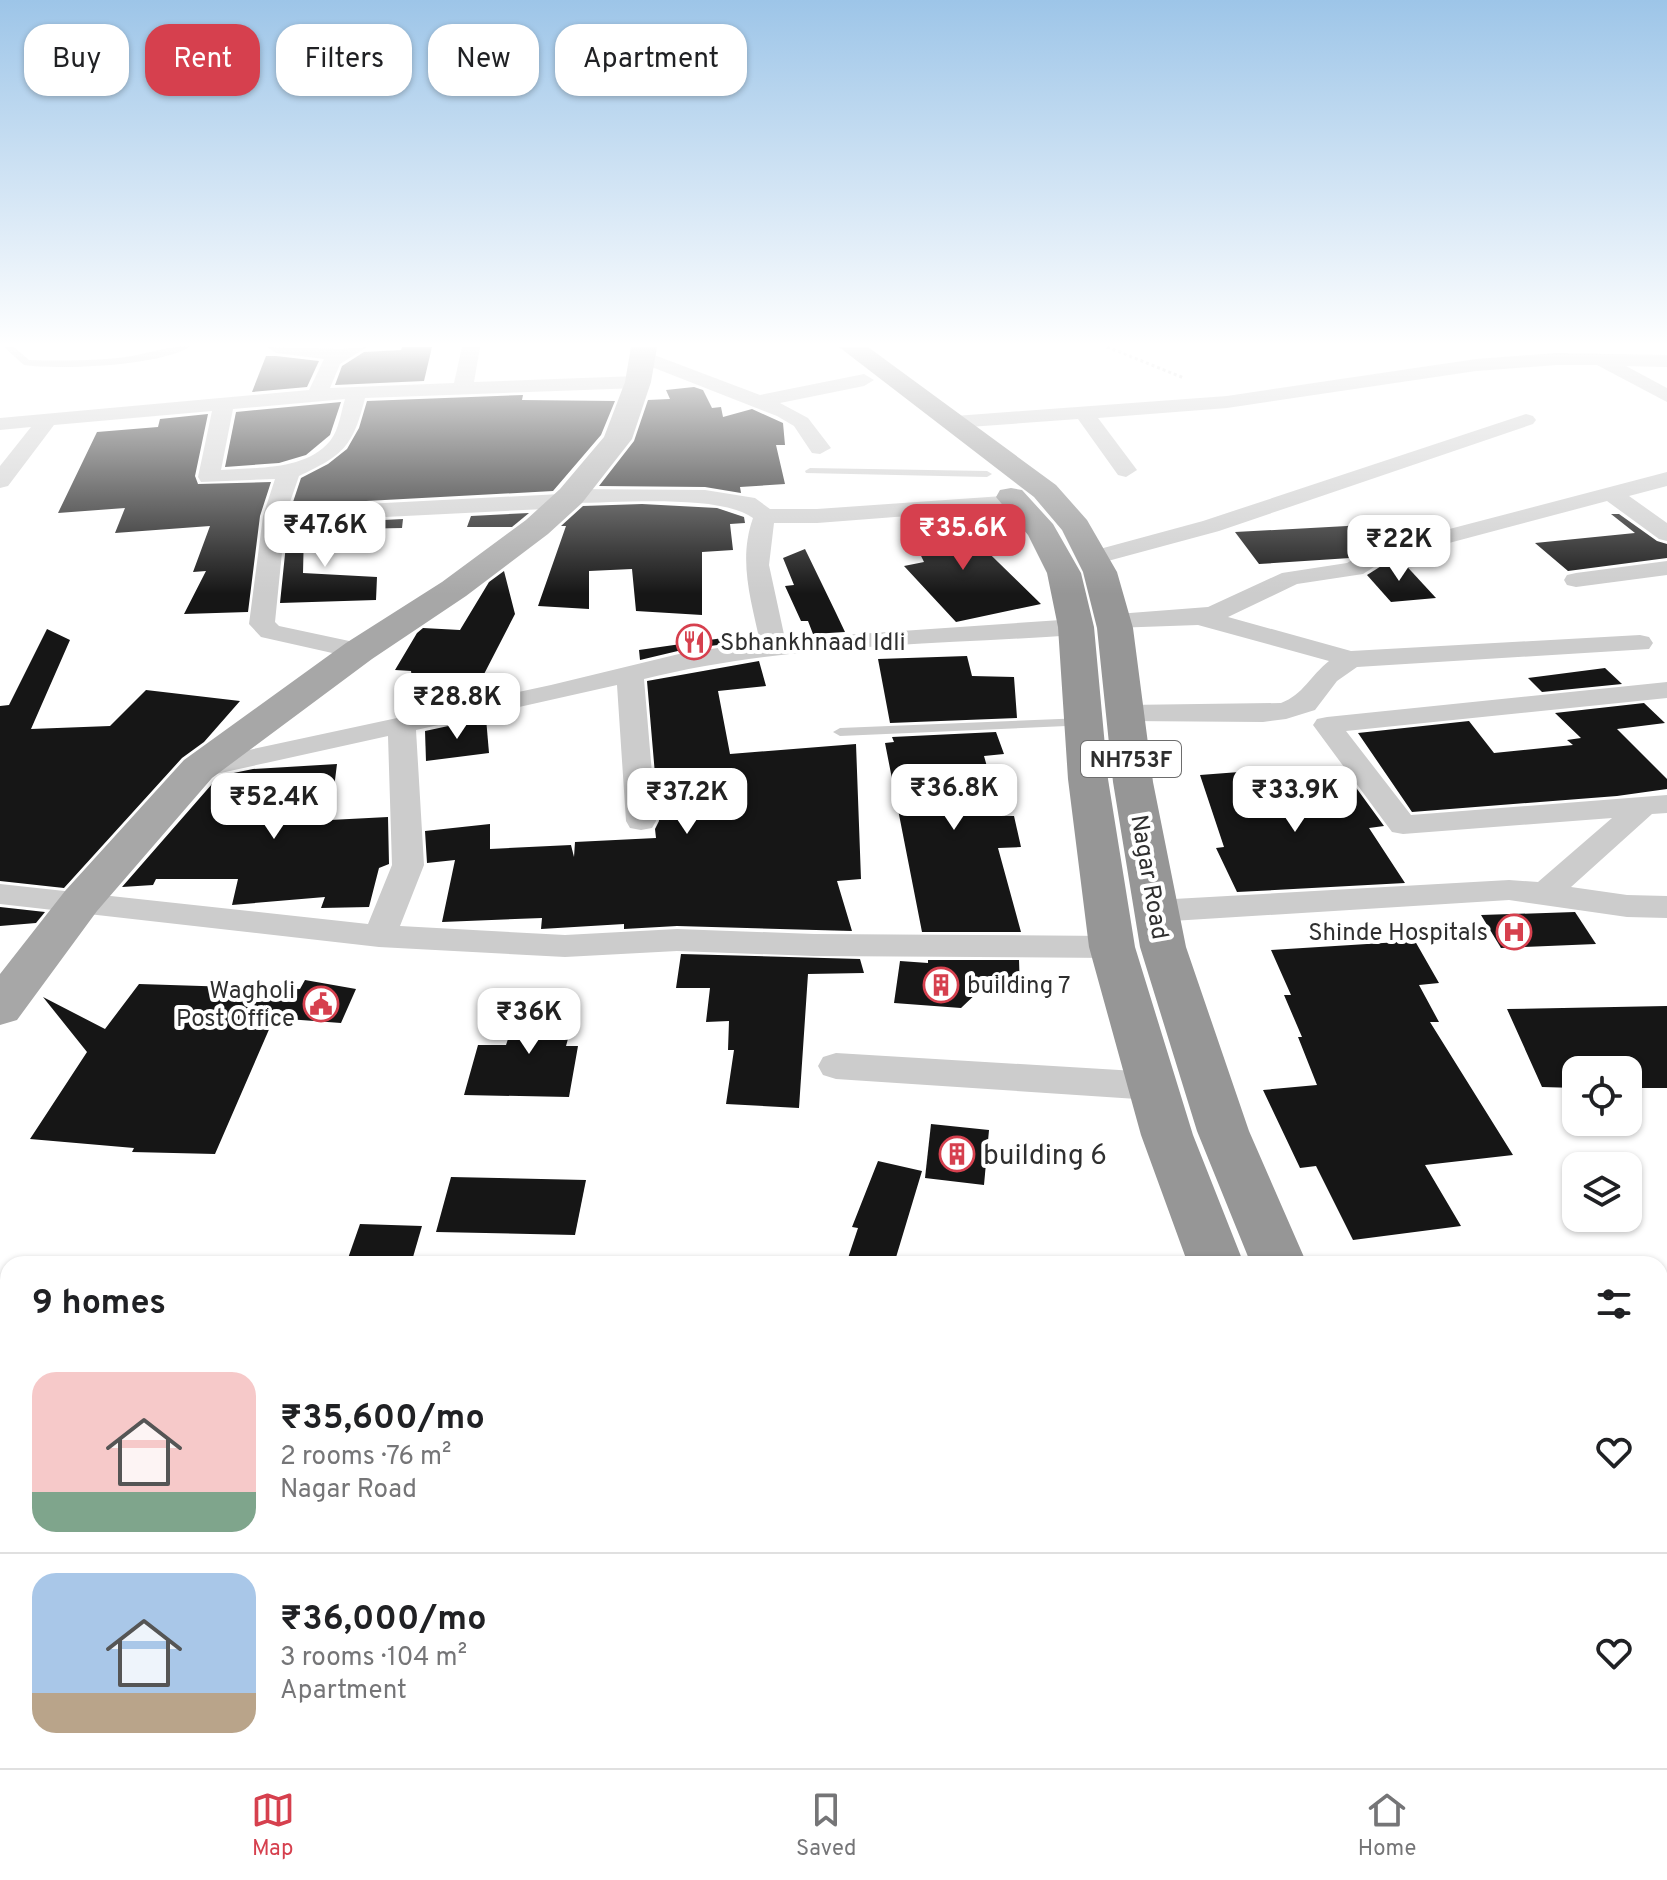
<!DOCTYPE html>
<meta charset="utf-8">
<style>
:root{--surface:#fff;--page:#f2f2f2;--text:#202124;--muted:#757577;--line:#e0e0e0;--accent:#d6404e}
body{margin:0;font-family:Overpass,sans-serif;background:var(--page);color:var(--text);height:100vh;display:flex;flex-direction:column;font-size:30px;white-space:nowrap}
*{box-sizing:border-box;margin:0}
p{font-size:26px;color:var(--muted)}
.icon{flex:none;width:44px;height:44px;fill:none;stroke:currentColor;stroke-width:2;stroke-linecap:round;stroke-linejoin:round}
.map{position:relative;flex:1;overflow:hidden}
.sheet{position:absolute;left:0px;top:1256px;width:1668px;height:512px;display:flex;flex-direction:column;background:var(--surface);border-radius:24px 24px 0 0;box-shadow:0 2px 6px #0004}
.sheet>*{flex:none}
.hud{position:absolute;left:24px;top:24px;width:800px;height:72px;display:flex;gap:16px}
.tools{position:absolute;left:1562px;top:1056px;display:grid;gap:16px}
.tools a{display:grid;place-items:center;width:80px;height:80px;border-radius:16px;background:var(--surface);box-shadow:0 2px 6px #0004;font-size:40px}
.price{position:absolute;translate:-50% -68px;padding:0 18px;border-radius:16px;background:#fff;color:#222;font-size:26px;line-height:52px;filter:drop-shadow(0 2px 4px #0008)}
.price::after{content:'';position:absolute;left:50%;top:48px;width:24px;height:18px;margin-left:-12px;background:inherit;clip-path:polygon(0 0,100% 0,50% 100%)}
.price.on{background:var(--accent);color:#fff}
ul{padding:0;list-style:none}
li{display:flex;align-items:center;gap:24px;height:200px;padding:0 32px}
li+li{border-top:2px solid var(--line)}
li span{display:grid;place-items:center;flex:none;width:224px;height:160px;border-radius:24px;color:#555}
li>.icon{margin-inline-start:auto}
span .icon{width:96px;height:96px;fill:#fffc;stroke-width:1}
li b{font-size:34px}
h2{display:flex;justify-content:space-between;align-items:center;height:96px;padding:0 32px;font-size:34px}
.pill{padding:0 28px;border-radius:24px;background:var(--surface);box-shadow:0 2px 6px #0004;font-size:28px;line-height:72px}
.pill.on{background:var(--accent);color:#fff}
.tabs{display:flex;justify-content:space-around;align-items:center;height:112px;border-top:2px solid var(--line);background:var(--surface);font-size:22px;color:var(--muted)}
.tabs a{display:grid;justify-items:center;gap:4px}
.tabs .on{color:var(--accent)}
.map>svg:first-child{display:block}
.building{fill:#161616}
.lines{fill:none;stroke-linecap:round;stroke-linejoin:round}
.path{stroke:#ccc;stroke-width:3;stroke-dasharray:3 3;stroke-linecap:butt}
.lane{fill:#ccc;fill-rule:evenodd}
.street{fill:#ccc;fill-rule:evenodd}
.primary{fill:#a7a7a7;fill-rule:evenodd}
.highway{fill:#969696;fill-rule:evenodd}
.labels{text-anchor:middle;stroke-width:8;stroke-linejoin:round;paint-order:stroke}
.shield{fill:#fff;stroke:#6d6d6d;stroke-width:2}
.shield-label{font-size:22px;font-weight:bold;fill:#2f2f2f}
.poi-label{font-size:24px;fill:#2f2f2f;stroke:#fff;text-anchor:start}
.street-label{font-size:24px;fill:#2f2f2f;stroke:#fff}
.near-poi-label{font-size:28px;fill:#2f2f2f;stroke:#fff;text-anchor:start}
</style>
<div class="map">
<svg width="1667" height="1768" viewBox="0 0 1667 1768">
<rect width="100%" height="100%" fill="#fff"/>
<g class="building">
<path d="M402,347h30l-8,34 -89,4 7,-19 22,-14 37,-2z"/>
<path d="M266,356h10l43,5 -12,26 -55,5z"/>
<path d="M694,387l9,3 9,18 9,-1 2,10 29,-8 31,14 2,22h-9l9,39 -45,3 1,6 -36,-6 -106,-1 35,-45 14,-41 22,-1 -4,-9z"/>
<path d="M523,395l-1,5 93,1 -14,34 -48,56 -261,14 9,-27 27,-14 19,-15 12,-21 8,-27z"/>
<path d="M341,402l-11,33 -24,20 -27,8 -54,4 11,-55z"/>
<path d="M208,414l-13,62 3,8 73,-2 -11,34 -12,96 -64,2 22,-43 -13,1 17,-46 -95,7 10,-25 -67,5 39,-81 61,-5 2,-8z"/>
<path d="M642,504l75,4 27,9 1,6 -15,1 3,26 -31,2v63l-66,-4 -4,-42 -43,2v38l-51,-3 28,-80h-5l22,-20z"/>
<path d="M529,513l-17,14h-45l4,-11z"/>
<path d="M1611,514h8l38,27 10,3v14l-99,13 -33,-28 100,-10z"/>
<path d="M952,516l7,8 82,80 -85,18 -52,-56 20,-4 -21,-43z"/>
<path d="M403,519l-1,9 -98,2 -1,43 74,4 -1,23 -96,3 8,-78z"/>
<path d="M1365,522l19,21 -17,4 -17,11 -91,6 -24,-32 112,-6z"/>
<path d="M805,549l31,64 9,19 -32,2 -5,-13h-7l-16,-35 9,-1 -11,-27z"/>
<path d="M1400,559l36,39 -45,4 -24,-27 19,-12z"/>
<path d="M504,571l11,43 -33,64 2,18 -60,13v-3l-8,1 -5,-36 -16,-1 22,-37 6,-5 37,2 29,-48z"/>
<path d="M47,629l23,11 -39,89 79,-3 36,-36 94,11 -36,41 -22,16 -118,130 -64,-7v-175l9,-1z"/>
<path d="M751,634l2,6 -71,10 -42,10 -1,-10z"/>
<path d="M967,656l5,20 42,1 3,41 -127,5 -12,-64z"/>
<path d="M759,661l7,25 -48,5 12,63 126,-10 5,135 -24,2 15,50 -175,-5 -53,3v-5l-83,5 1,-11 -100,4 13,-62 -28,3 -2,-32 65,-7v25l81,-4 3,12 1,-15 81,-4 -1,-9 4,-8 -12,-140z"/>
<path d="M1605,668l17,16 -80,8 -14,-14z"/>
<path d="M1644,703l21,20 -48,6 50,50v10l-50,7 -205,16 -54,-79 111,-12 25,32 79,-8 -6,-5 14,-2 -26,-25z"/>
<path d="M486,718l3,35 -63,8 -1,-30z"/>
<path d="M996,732l8,22 -20,2 17,60h13l7,31 -23,1 23,84h-99l-37,-189 9,-1 -2,-5z"/>
<path d="M337,764l-7,56 58,-3 1,47 -10,4 -10,39 -48,1 4,-11 -93,8 6,-26h-82l-3,6 -31,2 97,-111 34,-7z"/>
<path d="M1280,769l9,18 63,-5 32,44 -15,2 36,55 -168,9 -21,-44 8,-1 -24,-72z"/>
<path d="M0,907l45,5 -9,11 -36,3z"/>
<path d="M1575,912l21,32 -95,4 -20,-33z"/>
<path d="M1415,941l24,42 -20,2 20,37h-9l83,133 -88,10 36,61 -108,14 -37,-74 -16,2 -37,-78 54,-5 -19,-48h4l-18,-42h7l-20,-45z"/>
<path d="M681,954l179,5 4,14 -56,1 -9,134 -73,-4 8,-54h-6l1,-29 -23,1 4,-34h-34z"/>
<path d="M928,960h91l1,32 -40,-2 -19,18 -67,-5 6,-42 28,2z"/>
<path d="M305,980l51,9 -15,34 -67,-5 -59,136 -83,-2 2,-4 -104,-9 57,-87 -44,-55 62,32 34,-45 161,5z"/>
<path d="M520,1003l57,3 -11,40h12l-9,51 -105,-2 14,-50h28z"/>
<path d="M1667,1006v82h-39v-18h-52v18l-34,-1 -35,-78z"/>
<path d="M931,1124l58,6 -5,55 -59,-7z"/>
<path d="M878,1161l44,10 -28,93h-48l12,-36 -6,-1z"/>
<path d="M451,1177l135,3 -11,55 -139,-3z"/>
<path d="M360,1224l62,2 -11,38h-65z"/>
</g>
<g class="lines">
<path class="path" d="M1107,347l77,31"/>
<g class="lane">
<path d="M4,347h10l15,13c33,1 65,1 97,-3 21,-3 43,-12 64,-10 -32,19 -129,23 -166,18z"/>
<path d="M810,468l177,3 5,3 -5,3 -181,-4 -1,-2z"/>
<path d="M1084,718l7,4 -2,3 -249,11 -7,-4 7,-4z"/>
</g>
<g class="street">
<path d="M267,347l73,2 27,-2 -27,17 -10,24 124,-5 8,-36h18l-6,35 164,-6 10,6 -10,6 -273,10c-12,48 -21,57 -66,78l-11,32 273,-14 10,-5 134,1 50,8 15,11h47l200,-14 8,2 3,5 -3,5 -208,16h-43l-5,42 16,74 291,-20 9,3 4,5 -4,5 -9,3c-143,10 -292,9 -432,44l12,142 -4,7 -11,2 -11,-2 -4,-7 -9,-136 -201,45 8,135 -24,61 165,9 112,-6 137,5 298,2 12,3 5,8 -5,8 -12,3 -298,-2 -137,-5 -112,6 -186,-10 -379,-43v-20l368,40 24,-59 -4,-129 -190,42 -10,-3 -5,-6 5,-6 363,-78 132,-32 77,-11c-9,-42 -22,-82 -7,-124 -33,-24 -135,-15 -178,-15l-10,5 -280,14 -10,100 4,4 89,19 4,6 -4,6 -9,2 -98,-22 -12,-13 14,-108 12,-37 -74,3 -3,-5 14,-66 -158,14 -46,61 -8,2v-22l31,-39 -31,3v-12l309,-28 15,-31 -48,-6zM345,399c-4,13 -6,31 -15,42 -25,30 -74,26 -109,29l12,-61z"/>
<path d="M641,350l119,45 104,-21 10,6 -10,6 -84,17 28,15 23,30 -11,6 -8,-1 -18,-27 -17,-10 -143,-56 -2,-4 2,-4z"/>
<path d="M1556,353l111,2v12l-41,-1 41,22v14l-70,-37h-41l-80,6 -249,37 -129,10 39,52 -11,7 -8,-2 -40,-56 -123,9 -10,-6 10,-6 272,-20 249,-37z"/>
<path d="M1526,414l7,2 3,4 -3,4 -314,107 -126,34 -8,-2 -4,-5 4,-5 118,-32z"/>
<path d="M1667,472v14l-38,10 38,27v18l-8,-2 -52,-38 -222,59 -22,14 -66,10 -69,33 123,34 289,-16 9,2 4,6 -4,6 -292,18 -20,14 -22,29 -29,9 -23,3 -137,-1 -10,-2 -4,-6 4,-6 10,-2 155,-2c22,-8 30,-28 48,-42l-131,-36 -85,3 -9,-3 -4,-5 4,-5 104,-8 74,-34 65,-10 22,-13z"/>
<path d="M1667,561v14l-91,12 -9,-2 -3,-5 3,-5 9,-2z"/>
<path d="M1667,682v16l-321,33 65,84 256,-20v18l-15,1 -81,73 56,8 40,1v22l-40,-1 -118,-17 -353,22 -12,-3 -4,-8 4,-8 12,-3 353,-20 29,2 74,-64 -209,16 -11,-2 -79,-107 4,-6 10,-2z"/>
<path d="M836,1053l316,19 13,4 5,10 -5,10 -13,4 -316,-21 -13,-4 -5,-9 5,-9z"/>
</g>
<path class="primary" d="M631,347h26l-6,35 -19,57 -50,64 -34,31 -82,62 -94,63 -160,119 -115,133 -80,109 -17,5v-51l65,-83 119,-131 162,-117 96,-61 84,-62 34,-31 44,-52 21,-55z"/>
<g class="highway">
<path d="M839,347h29l188,138 31,35 30,52 16,56 20,154 33,165 63,184 58,133h-56l-54,-133 -57,-184 -27,-165 -16,-154 -14,-56 -21,-42 -28,-33z"/>
<path d="M1011,488l11,2 31,34 28,49 13,54 14,152 27,168 58,188 51,129h-56l-47,-129 -52,-188 -21,-168 -10,-152 -11,-54 -19,-38 -32,-38 4,-7z"/>
<path d="M1371,1760h74l3,8h-74z"/>
<path d="M1452,1760h75l3,8h-75z"/>
</g>
</g>
<linearGradient id="sky" x2="0" y2="1"><stop stop-color="#9dc5e8"/><stop offset="0.58" stop-color="#fff"/><stop offset="1" stop-color="#fff" stop-opacity="0"/></linearGradient>
<rect width="1667" height="594" fill="url(#sky)"/>
<defs>
<g id="restaurant-ring" transform="scale(1.8)"><circle r="9.5" fill="#fff" stroke="#d6404e" stroke-width="1.5"/><path d="M-5-6h1v4h1v-4h1v4h1v-4h1v5L-1.5 .5V6h-2V.5L-5-1ZM5-6V6H3V1.5H1.5Q1.5-4 5-6Z" fill="#d6404e"/></g>
<g id="hospital-ring" transform="scale(1.8)"><circle r="9.5" fill="#fff" stroke="#d6404e" stroke-width="1.5"/><path d="M-5-5h3v3.5h4V-5h3V5h-3V1.5h-4V5h-3Z" fill="#d6404e"/></g>
<g id="building-ring" transform="scale(1.8)"><circle r="9.5" fill="#fff" stroke="#d6404e" stroke-width="1.5"/><path d="M-4-6H4V6H1V3H-1V6H-4ZM-2.5-4.3h1.7v1.8h-1.7ZM.8-4.3h1.7v1.8H.8ZM-2.5-1h1.7V.8h-1.7ZM.8-1h1.7V.8H.8Z" fill="#d6404e"/></g>
<g id="civic-ring" transform="scale(1.8)"><circle r="9.5" fill="#fff" stroke="#d6404e" stroke-width="1.5"/><path d="M-.6-6.5H3V-4.5H.6V-3L4-1V1h2V6H-6V1h2V-1L-.6-3ZM-1.2 2.5V6h2.4V2.5Z" fill="#d6404e"/></g>
</defs>
<g fill-rule="evenodd">
<use href="#restaurant-ring" x="694" y="642"/>
<use href="#hospital-ring" x="1514" y="932"/>
<use href="#building-ring" x="941" y="985"/>
<use href="#civic-ring" x="321" y="1004"/>
<use href="#building-ring" x="957" y="1154"/>
</g>
<g class="labels">
<rect class="shield" x="1081" y="741" width="100" height="36" rx="6"/>
<g class="shield-label">
<text x="1131" y="767">NH753F</text>
</g>
<g class="poi-label">
<text x="720" y="650">Sbhankhnaad Idli</text>
<text x="1488" y="940" text-anchor="end">Shinde Hospitals</text>
<text x="967" y="993">building 7</text>
<text x="295" y="998" text-anchor="end">Wagholi<tspan x="295" dy="28">Post Office</tspan></text>
</g>
<g class="street-label">
<text transform="translate(1150 877) rotate(80)" y="8">Nagar Road</text>
</g>
<g class="near-poi-label">
<text x="983" y="1164">building 6</text>
</g>
</g>
</svg>
<div class="tools">
<a><svg class="icon" aria-label="locate" viewBox="0 0 24 24"><circle cx="12" cy="12" r="6"/><path d="M12 2v4M12 18v4M2 12h4M18 12h4"/></svg></a>
<a><svg class="icon" aria-label="layers" viewBox="0 0 24 24"><path d="M12 4l9 5-9 5-9-5zM3 14l9 5 9-5"/></svg></a>
</div>
<b class="price" style="left:325px;top:569px">₹47.6K</b>
<b class="price on" style="left:963px;top:572px">₹35.6K</b>
<b class="price" style="left:1399px;top:583px">₹22K</b>
<b class="price" style="left:457px;top:741px">₹28.8K</b>
<b class="price" style="left:954px;top:832px">₹36.8K</b>
<b class="price" style="left:1295px;top:834px">₹33.9K</b>
<b class="price" style="left:687px;top:836px">₹37.2K</b>
<b class="price" style="left:274px;top:841px">₹52.4K</b>
<b class="price" style="left:529px;top:1056px">₹36K</b>
<div class="hud">
<a class="pill">Buy</a>
<a class="pill on">Rent</a>
<a class="pill">Filters</a>
<a class="pill">New</a>
<a class="pill">Apartment</a>
</div>
<section class="sheet">
<h2>9 homes<svg class="icon" aria-label="filters" viewBox="0 0 24 24"><path d="M4 7h16M4 17h16"/><circle cx="9" cy="7" r="2"/><circle cx="15" cy="17" r="2"/></svg></h2>
<ul>
<li><span style="background:linear-gradient(#f6c9c9 75%,#7fa58c 0)"><svg class="icon" aria-label="home" viewBox="0 0 24 24"><path d="M3 11l9-7 9 7M6 9v11h12V9"/></svg></span><div><b>₹35,600/mo</b><p>2 rooms · 76 m²</p><p>Nagar Road</p></div><svg class="icon" aria-label="heart" viewBox="0 0 24 24"><path d="M12 20l-8-8c-3-5 5-10 8-4 3-6 11-1 8 4z"/></svg></li>
<li><span style="background:linear-gradient(#a9c7e8 75%,#b9a48a 0)"><svg class="icon" aria-label="home" viewBox="0 0 24 24"><path d="M3 11l9-7 9 7M6 9v11h12V9"/></svg></span><div><b>₹36,000/mo</b><p>3 rooms · 104 m²</p><p>Apartment</p></div><svg class="icon" aria-label="heart" viewBox="0 0 24 24"><path d="M12 20l-8-8c-3-5 5-10 8-4 3-6 11-1 8 4z"/></svg></li>
</ul>
</section>
</div>
<nav class="tabs">
<a class="on"><svg class="icon" aria-label="map" viewBox="0 0 24 24"><path d="M3 6l6-2 6 2 6-2v14l-6 2-6-2-6 2zM9 4v14M15 6v14"/></svg>Map</a>
<a><svg class="icon" aria-label="saved" viewBox="0 0 24 24"><path d="M7 4h10v16l-5-4-5 4z"/></svg>Saved</a>
<a><svg class="icon" aria-label="home" viewBox="0 0 24 24"><path d="M3 11l9-7 9 7M6 9v11h12V9"/></svg>Home</a>
</nav>
